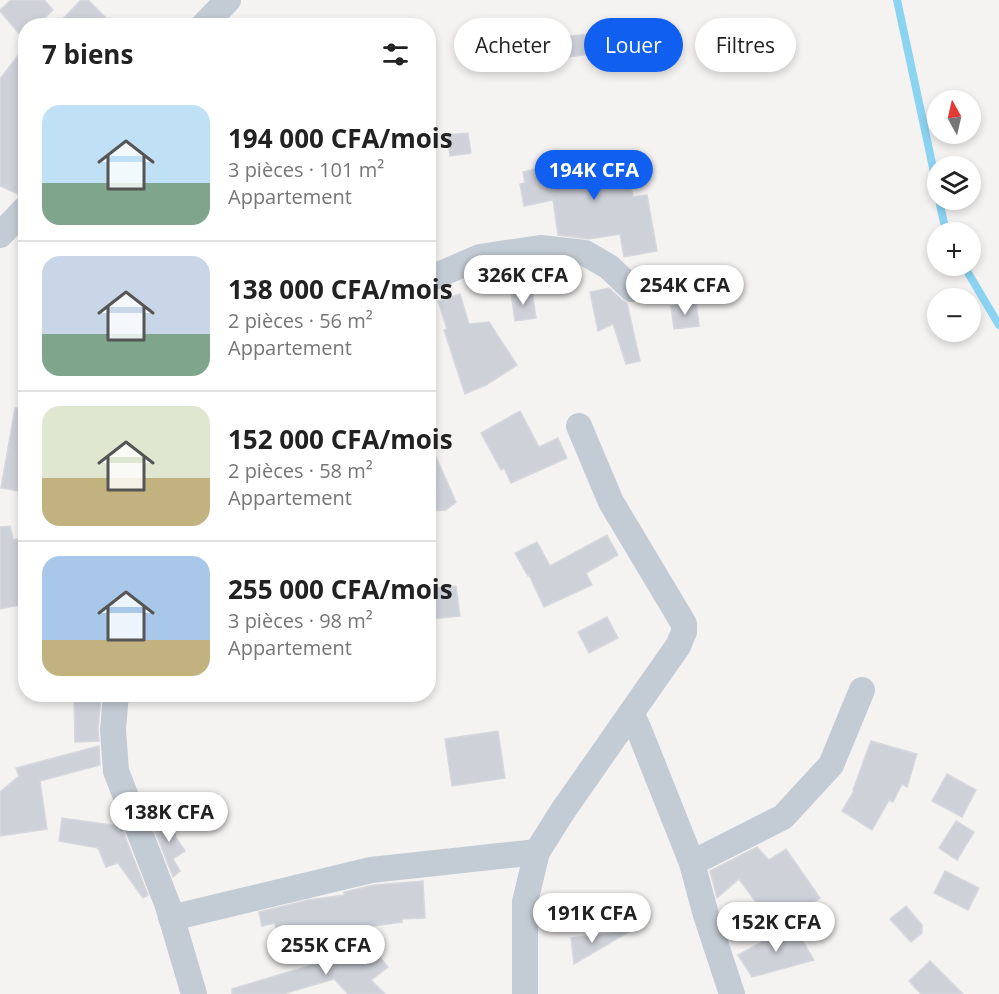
<!DOCTYPE html>
<html lang="fr">
<meta charset="utf-8">
<style>
:root{--surface:#fff;--page:#f2f2f2;--text:#222;--muted:#767676;--line:#e0e0e0;--accent:#115ff0}
body{margin:0;font-family:"Open Sans",sans-serif;background:var(--page);color:var(--text);height:100vh;display:flex;flex-direction:column;font-size:22px;white-space:nowrap}
*{box-sizing:border-box;margin:0}
p{font-size:20px;color:var(--muted)}
.icon{flex:none;width:33px;height:33px;fill:none;stroke:currentColor;stroke-width:2;stroke-linecap:round;stroke-linejoin:round}
.map{position:relative;flex:1;overflow:hidden}
.panel{position:absolute;left:18px;top:18px;width:418px;height:684px;display:flex;flex-direction:column;background:var(--surface);border-radius:24px;box-shadow:0 3px 9px #0003}
.panel>*{flex:none}
.banner{position:absolute;left:454px;top:18px;width:454px;height:54px;display:flex;gap:12px}
.needle{width:39px;rotate:352deg}
.buttons{position:absolute;left:927px;top:90px;display:grid;gap:12px}
.buttons a{display:grid;place-items:center;width:54px;height:54px;border-radius:50%;background:var(--surface);box-shadow:0 3px 9px #0003;font-size:30px}
.price{position:absolute;translate:-50% -51px;padding:0 14px;border-radius:21px;background:#fff;color:#222;font-size:20px;line-height:39px;filter:drop-shadow(0 2px 3px #0008)}
.price::after{content:'';position:absolute;left:50%;top:36px;width:18px;height:14px;margin-left:-9px;background:inherit;clip-path:polygon(0 0,100% 0,50% 100%)}
.price.active{background:var(--accent);color:#fff}
ul{padding:0;list-style:none}
li{display:flex;align-items:center;gap:18px;height:150px;padding:0 24px}
li+li{border-top:2px solid var(--line)}
li span{display:grid;place-items:center;flex:none;width:168px;height:120px;border-radius:18px;color:#555}
li>.icon{margin-inline-start:auto}
span .icon{width:72px;height:72px;fill:#fffc;stroke-width:1}
li b{font-size:26px}
h2{display:flex;justify-content:space-between;align-items:center;height:72px;padding:0 24px;font-size:26px}
.tag{padding:0 21px;border-radius:27px;background:var(--surface);box-shadow:0 3px 9px #0003;font-size:21px;line-height:54px}
.tag.active{background:var(--accent);color:#fff}
.map>svg:first-child{display:block}
.lines{fill:none;stroke-linecap:round;stroke-linejoin:round}
.stream{stroke:#8bd4f1;stroke-width:8}
.building{fill:#ced1d8;stroke:#d6d8de;stroke-width:1.5}
.minor{stroke:#c3cbd4;stroke-width:26}
</style>
<div class="map">
<svg width="999" height="994" viewBox="0 0 999 994">
<rect width="100%" height="100%" fill="#f5f3f2"/>
<g class="lines">
<g class="stream">
<path d="M897,0l41,191"/>
<path d="M939,200l7,32"/>
<path d="M964,266l35,59"/>
</g>
</g>
<g class="building">
<path d="M11,0h33l9,10 -17,16h-10v8l-4,3 -22,-26v-1z"/>
<path d="M81,0h7l26,26h-58z"/>
<path d="M588,34l3,20 -32,4 -3,-20z"/>
<path d="M26,45v148l-6,2 -20,-9v-107z"/>
<path d="M468,133l3,20 -21,3 -3,-21z"/>
<path d="M625,151l8,46 14,-2 10,56 -33,6 -4,-23 -31,5 -31,-4 -5,-35 -29,6 -4,-22 5,-1 -2,-11 44,-11z"/>
<path d="M609,288l13,12 5,3 13,58 -14,3 -13,-40 -15,7 -8,-39z"/>
<path d="M532,290l4,28 -21,3 -4,-28z"/>
<path d="M460,294l9,30 20,-2 28,43 -31,20 -21,9 -21,-64 3,-1 -9,-28z"/>
<path d="M696,302l3,24 -25,3 -3,-23z"/>
<path d="M15,408l11,1v83l-25,-4z"/>
<path d="M520,411l19,36 19,-9 9,20 -56,25 -7,-15 -3,2 -20,-37z"/>
<path d="M429,441l27,61 -10,8 -17,1z"/>
<path d="M10,526l3,13 13,1v42h-6l4,22 -24,5v-82z"/>
<path d="M607,535l11,20 -32,18 6,12 -48,22 -15,-32 -1,1 -13,-23 22,-11 13,24z"/>
<path d="M456,586l4,30 -29,3 -2,-30z"/>
<path d="M607,617l11,21 -29,15 -11,-21z"/>
<path d="M101,696l-3,33 1,12 -24,1 -1,-45z"/>
<path d="M498,731l7,47 -53,8 -7,-47z"/>
<path d="M871,741l46,13 -10,33 -5,-3 -9,18 -4,-2 -17,30 -30,-19 12,-20 -1,-1z"/>
<path d="M99,746l1,19 -60,16 7,48 -47,7v-44l19,-16 -3,-8z"/>
<path d="M947,774l29,16 -14,27 -30,-16z"/>
<path d="M62,818l56,8v4l4,-1 26,66 -5,3 -25,-35 -12,4 -8,-19 -39,-7z"/>
<path d="M172,819l4,19 9,13 -12,8 7,12 -7,6 -21,-54z"/>
<path d="M956,821l18,11 -17,28 -18,-12z"/>
<path d="M757,847l12,13 17,-11 34,49 -45,30 -36,-49 -22,19 -7,-27z"/>
<path d="M945,871l34,17 -11,22 -34,-17z"/>
<path d="M423,881l2,37 -23,1v3l-125,17 -2,-16 -13,3 -3,-14 49,-12 36,-5v-3l30,-7z"/>
<path d="M906,906l16,19v8l-11,9 -21,-23z"/>
<path d="M793,925l21,35 -62,17 -14,-22z"/>
<path d="M630,931l-56,33 -3,-26z"/>
<path d="M372,947l16,20 -17,13 14,14h-37l-14,-15 -51,15h-51v-5z"/>
<path d="M930,961l33,33h-42l-12,-13z"/>
</g>
<g class="lines">
<g class="minor">
<path d="M203,26l25,-26"/>
<path d="M0,235l26,-27"/>
<path d="M429,279l51,-22 60,-9 45,5 24,14 23,22"/>
<path d="M116,694l-3,36 3,41 52,135 26,88"/>
<path d="M631,713l8,17 53,133 14,52 26,79"/>
<path d="M692,863l91,-46 48,-52 31,-75"/>
<path d="M171,918l200,-48 166,-18"/>
<path d="M525,994v-92l12,-50 25,-40 116,-166 6,-14v-8l-73,-122 -32,-76"/>
</g>
</g>
</svg>
<div class="buttons">
<a><svg class="needle" viewBox="-14 -14 28 28"><path d="M0-13l5 13h-10z" fill="#e53935"/><path d="M0 13l5-13h-10z" fill="#767676"/></svg></a>
<a><svg class="icon" aria-label="layers" viewBox="0 0 24 24"><path d="M12 4l9 5-9 5-9-5zM3 14l9 5 9-5"/></svg></a>
<a>+</a>
<a>−</a>
</div>
<b class="price active" style="left:594px;top:201px">194K CFA</b>
<b class="price" style="left:523px;top:306px">326K CFA</b>
<b class="price" style="left:685px;top:316px">254K CFA</b>
<b class="price" style="left:169px;top:843px">138K CFA</b>
<b class="price" style="left:592px;top:944px">191K CFA</b>
<b class="price" style="left:776px;top:953px">152K CFA</b>
<b class="price" style="left:326px;top:976px">255K CFA</b>
<div class="banner">
<a class="tag">Acheter</a>
<a class="tag active">Louer</a>
<a class="tag">Filtres</a>
</div>
<section class="panel">
<h2>7 biens<svg class="icon" aria-label="filters" viewBox="0 0 24 24"><path d="M4 7h16M4 17h16"/><circle cx="9" cy="7" r="2"/><circle cx="15" cy="17" r="2"/></svg></h2>
<ul>
<li><span style="background:linear-gradient(#bfe0f5 65%,#7fa58c 0)"><svg class="icon" aria-label="home" viewBox="0 0 24 24"><path d="M3 11l9-7 9 7M6 9v11h12V9"/></svg></span><div><b>194 000 CFA/mois</b><p>3 pièces · 101 m²</p><p>Appartement</p></div></li>
<li><span style="background:linear-gradient(#c9d6e8 65%,#7fa58c 0)"><svg class="icon" aria-label="home" viewBox="0 0 24 24"><path d="M3 11l9-7 9 7M6 9v11h12V9"/></svg></span><div><b>138 000 CFA/mois</b><p>2 pièces · 56 m²</p><p>Appartement</p></div></li>
<li><span style="background:linear-gradient(#dfe7d0 60%,#c2b280 0)"><svg class="icon" aria-label="home" viewBox="0 0 24 24"><path d="M3 11l9-7 9 7M6 9v11h12V9"/></svg></span><div><b>152 000 CFA/mois</b><p>2 pièces · 58 m²</p><p>Appartement</p></div></li>
<li><span style="background:linear-gradient(#a9c7e8 70%,#c2b280 0)"><svg class="icon" aria-label="home" viewBox="0 0 24 24"><path d="M3 11l9-7 9 7M6 9v11h12V9"/></svg></span><div><b>255 000 CFA/mois</b><p>3 pièces · 98 m²</p><p>Appartement</p></div></li>
</ul>
</section>
</div>
